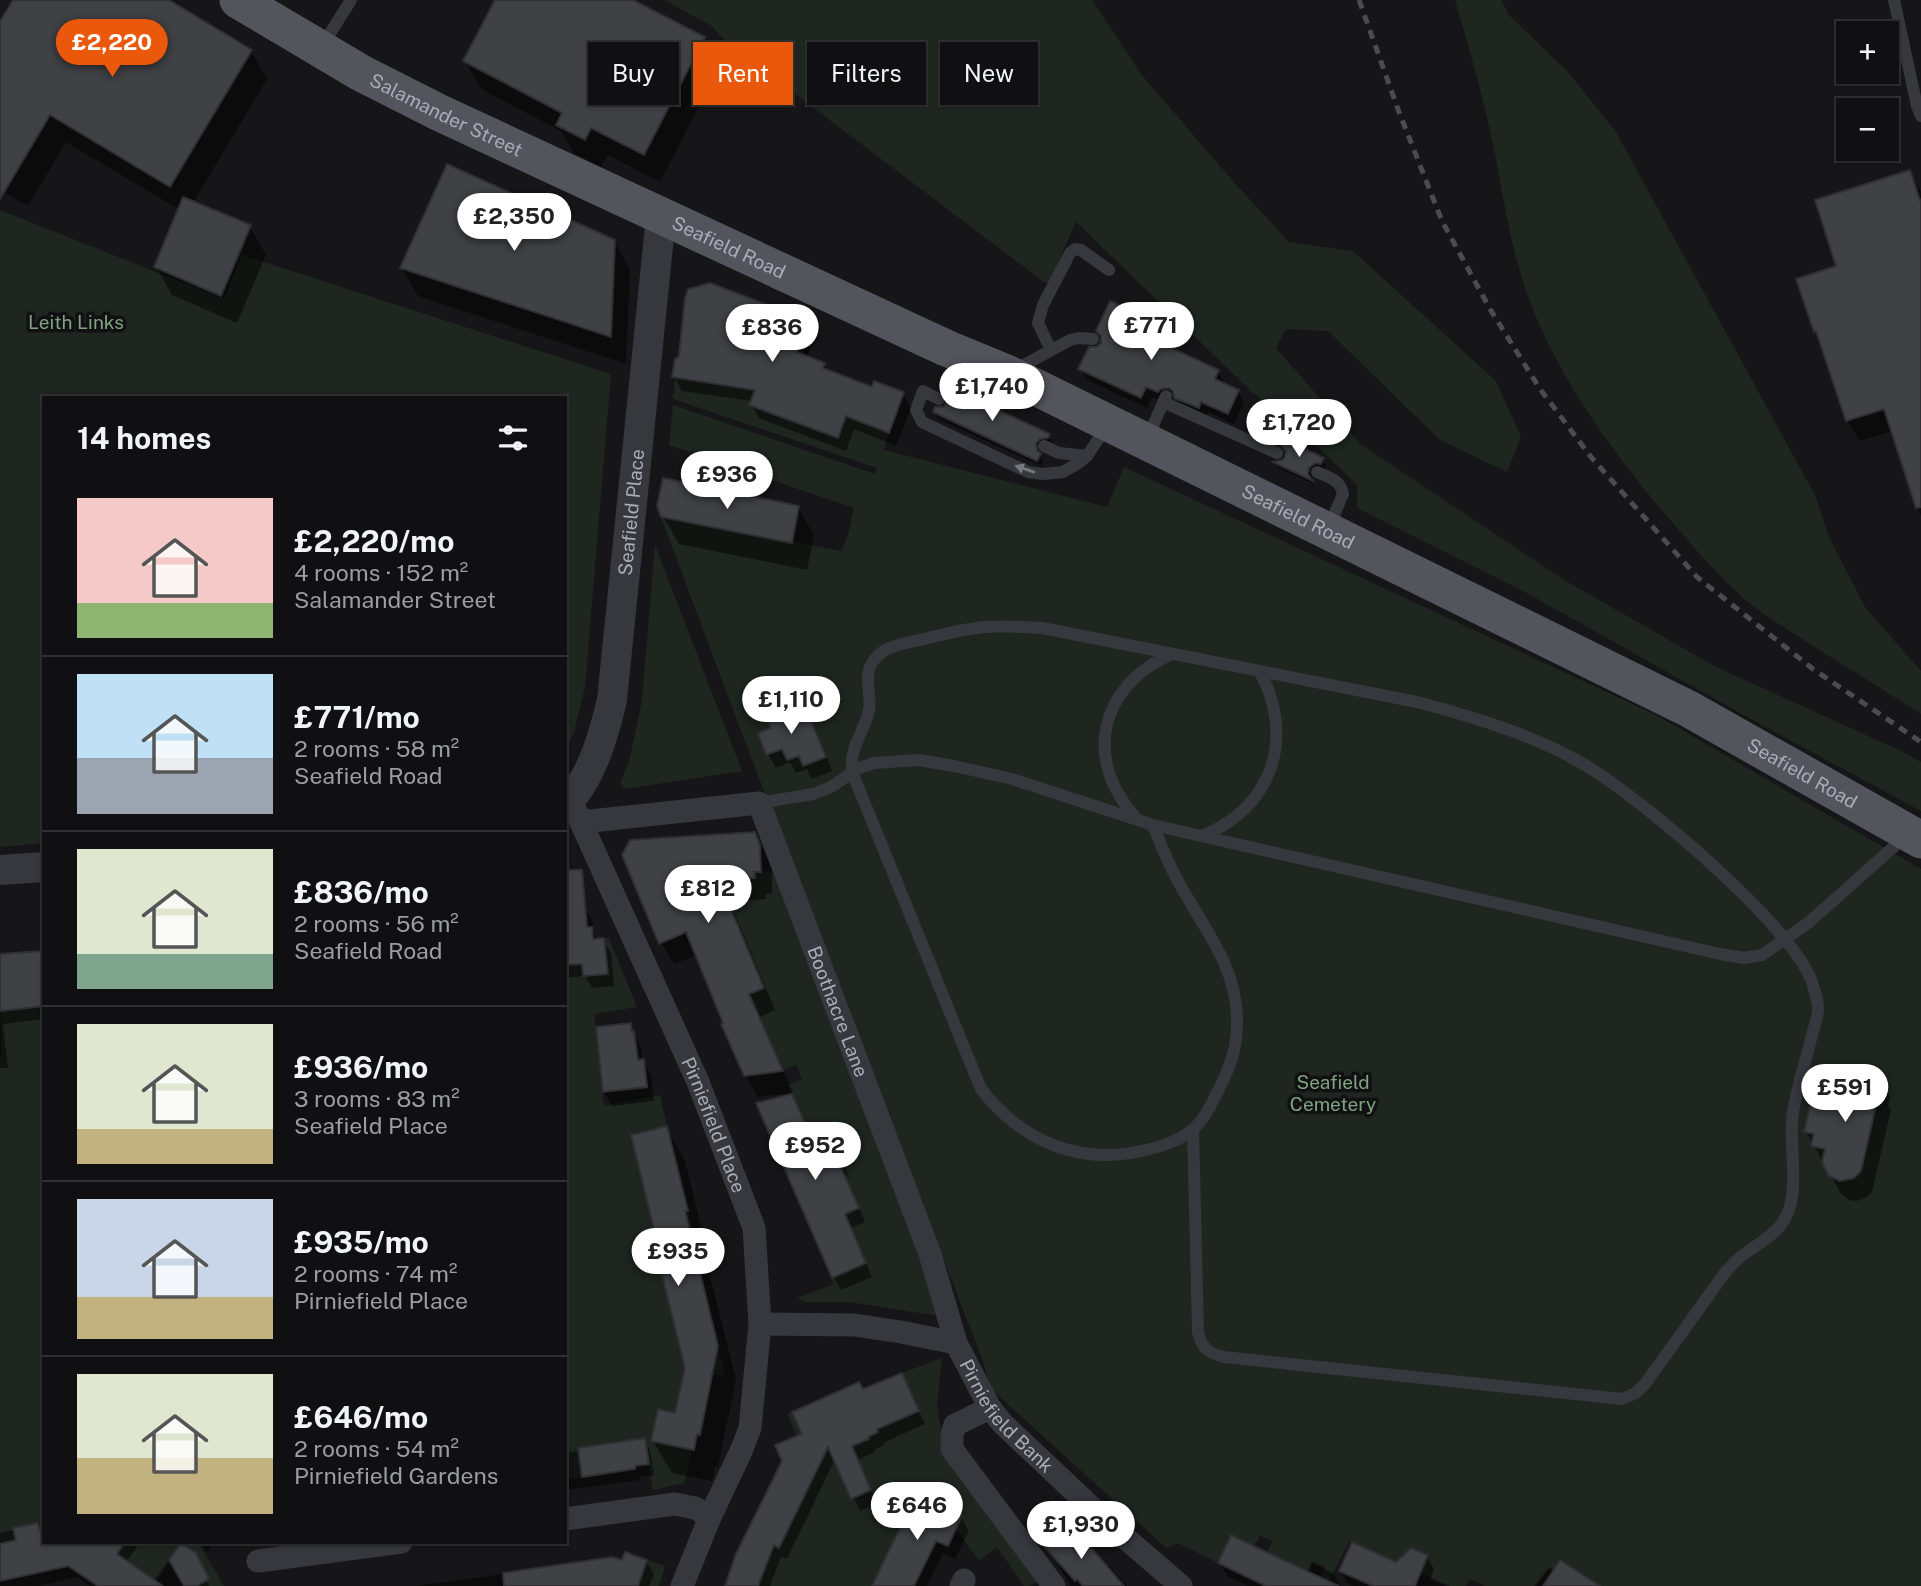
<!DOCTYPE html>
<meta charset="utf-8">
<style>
:root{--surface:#101012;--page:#1e1e20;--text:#f1f3f6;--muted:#9c9d9f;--line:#303032;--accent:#ea580c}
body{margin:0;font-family:"Public Sans",sans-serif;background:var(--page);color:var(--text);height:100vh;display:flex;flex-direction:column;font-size:26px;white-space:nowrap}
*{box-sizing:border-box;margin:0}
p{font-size:23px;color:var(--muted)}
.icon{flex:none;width:38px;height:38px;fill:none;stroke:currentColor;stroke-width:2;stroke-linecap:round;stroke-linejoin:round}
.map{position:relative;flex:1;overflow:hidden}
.details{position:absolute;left:42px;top:396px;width:525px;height:1148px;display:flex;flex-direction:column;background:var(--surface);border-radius:0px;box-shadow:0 2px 5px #0004,0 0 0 2px var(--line)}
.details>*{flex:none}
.top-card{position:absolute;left:588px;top:42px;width:665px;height:63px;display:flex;gap:14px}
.buttons{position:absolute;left:1836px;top:21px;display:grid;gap:14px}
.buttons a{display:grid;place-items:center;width:63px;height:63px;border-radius:0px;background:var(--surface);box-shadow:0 2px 5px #0004,0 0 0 2px var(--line);font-size:35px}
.price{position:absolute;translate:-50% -60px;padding:0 16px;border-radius:24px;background:#fff;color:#222;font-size:23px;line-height:46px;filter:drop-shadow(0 2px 4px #0008)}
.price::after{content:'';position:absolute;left:50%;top:42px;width:21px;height:16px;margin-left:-10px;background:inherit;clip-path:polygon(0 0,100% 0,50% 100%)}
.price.active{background:var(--accent);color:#fff}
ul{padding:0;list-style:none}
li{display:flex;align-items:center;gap:21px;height:175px;padding:0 35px}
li+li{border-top:2px solid var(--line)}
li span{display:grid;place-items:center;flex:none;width:196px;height:140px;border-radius:0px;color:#555}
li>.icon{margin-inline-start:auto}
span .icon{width:84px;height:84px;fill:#fffc;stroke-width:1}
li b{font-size:30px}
h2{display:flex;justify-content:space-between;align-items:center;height:84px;padding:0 35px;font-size:30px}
.pill{padding:0 24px;border-radius:0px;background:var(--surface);box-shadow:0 2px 5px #0004,0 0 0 2px var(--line);font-size:24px;line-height:63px}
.pill.active{background:var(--accent);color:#fff}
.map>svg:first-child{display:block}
.green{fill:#1e261f}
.shadow{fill:#0007}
.building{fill:#404145;stroke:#303034;stroke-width:2}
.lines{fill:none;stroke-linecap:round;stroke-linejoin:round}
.service{stroke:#37383d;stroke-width:12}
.minor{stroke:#37383d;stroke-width:23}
.tertiary{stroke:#37383d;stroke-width:30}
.primary{stroke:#53555c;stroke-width:37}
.rail{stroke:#4a4c52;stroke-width:5;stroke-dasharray:9 7;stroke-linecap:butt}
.oneway{fill:#757881}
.labels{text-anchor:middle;stroke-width:7;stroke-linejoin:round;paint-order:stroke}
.street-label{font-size:19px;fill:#a8adb8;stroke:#111113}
.park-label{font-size:19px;fill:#7fa381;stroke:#111113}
</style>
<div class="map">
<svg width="1921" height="1586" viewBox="0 0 1921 1586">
<rect width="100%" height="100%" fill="#161618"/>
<g class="green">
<path d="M664,0h428l49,74 90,105 58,63 64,9 143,130 25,56 -14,35 -67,-32 -112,-109 -42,-2 -10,19 84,96 204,136 150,86 187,85 20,11v49l-163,-88 -233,-131 -168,-84v-23l-61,-59 -44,-34 -176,-170 -28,63 -323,-244 -13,-15z"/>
<path d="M1455,0h46l8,15 58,56 49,61 200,365 13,40 36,70 56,64v43c-36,-23 -72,-46 -108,-68 -23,-15 -49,-30 -70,-48 -21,-19 -40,-40 -58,-61 -64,-73 -128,-156 -160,-249 -15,-45 -22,-93 -31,-139 -10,-51 -25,-100 -39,-149z"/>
<path d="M0,210l224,89 18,-44 369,119 -26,313 -11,45 -9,19v-354h-521v446l-44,4z"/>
<path d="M762,371l-12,34 87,33 9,-22 43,17 -5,17 223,57 17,-40 532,248 265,154v717h-321l-51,-19 -15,19h-49l-15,-7 -4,7h-16l-29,-13 7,-18 -17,-7 -8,17 -54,-23 -20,40 -9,-4 5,-11 -13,-6 -5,11 -40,-20 5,-11 -12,-5 -6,10 -23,-11 -13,28 -40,-20 -12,5 -176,-160 -6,-24 -243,-633 -80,-214 180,34 7,-16 6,-27 -185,-63 4,-40 202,69 2,-6 -204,-69 -1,-4h2l1,-18 50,8z"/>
<path d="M655,545l87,226 -117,18 -5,-5 9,-22 13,-62z"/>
<path d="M775,871l144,378 18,65 -5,1 -83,-13h-43l-9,-4 37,-14 -2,-6 34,-15 -21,-49 14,-6 -6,-14 -28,-25 16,-8 -14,-33 -17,7 -22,-50 14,-6 -6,-14 -14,6 -30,-70 -35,6 47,-19 -31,-74 -42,16 28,-52 36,-1 -1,-5z"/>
<path d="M604,938h5l28,69 -43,7 10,92 56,-11 7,31 -36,9 20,84 37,-8 5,19 -3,1 4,18 -36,10 21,84 36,-9 10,41h-13l-36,38 -18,-3 -3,15 7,3 -2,15 32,6 -8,34 -31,7 -7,-45 -16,-5 -52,8 4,29 -17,2v-514l17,-1 2,12 23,-2z"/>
<path d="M44,1006v516l-30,6 2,12 -16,4v-488l2,-1 -2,-44z"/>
<path d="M942,1358l-5,45 5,37 100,140 -13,6h-5l-27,-39 -18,14 -23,-32 6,-13 -46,-21 -44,91h-114l8,-21 -7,-5 9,-18 12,5 26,-54 -32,-16 13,-3 22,-10 -22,-50 5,-2 11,24 17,-7 32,69 19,-9 -20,-45 27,-12 -2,-6 26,-53z"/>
<path d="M1072,1517l25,22 -11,8 -17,-20 -24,20 -4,-5z"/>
<path d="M125,1542h73l26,44h-27l12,-7 -15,-27 -13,-9 -27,37 -37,-26z"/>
<path d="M647,1560l18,6 -6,20h-21z"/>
</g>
<g class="shadow">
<path d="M15,0h151l85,51 16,28 -74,124 57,24 16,28 -29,68 -65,-28 -16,-28 24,-57 -114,-68 -38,64 -28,-16v-165z"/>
<path d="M497,0h133l74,38 16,28 -60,116 -52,-27 -7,12 -27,-14 -13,-22 -80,-42 -16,-28z"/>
<path d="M1909,172l12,20v324l-28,-85 -33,10 -13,-21 -25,-76 -7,-12 -17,-52 41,-13z"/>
<path d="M614,241l16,28 -4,95 -208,-68 -16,-28z"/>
<path d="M785,314l14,20 3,1 8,14 -3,8 17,7 5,8 44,17 30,5 8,14 -15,38 -42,-17 -8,22 -87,-33 -8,-13 1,-4 -70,-10 -8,-14z"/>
<path d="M1171,331l6,11 -4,9 44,20 7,11 -1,3 15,6 6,11 -10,22 -26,-12 -3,6 -22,-9 -5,-9 -5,-2 -8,5 -12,-6 -6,11 -60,-28 -7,-11z"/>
<path d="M949,403l100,32 3,7 -1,2h-8l-5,6 1,5 4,7 -2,4 -103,-47 -3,-7 9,-4z"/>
<path d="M1287,452l35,7 4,6 -2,5 -12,5v2l-33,-14 -2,3 35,15 2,3 -36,-16 -3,-5 7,-1 4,-4z"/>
<path d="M798,507l16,28 -7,35 -128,-26 -16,-28z"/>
<path d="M785,704l9,16 14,-5 8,14 16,42 -20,8 -5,-10 -11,4 -6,-11 -14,6 -8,-14 4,-25z"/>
<path d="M754,834l13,22 5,12v25l-6,1v5l-36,3 45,108 -15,7 33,76 -35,4 -13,-22 -48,-120 -23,9 -13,-21z"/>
<path d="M584,908l8,12 1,11 5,10 5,-1 8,13 3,33 -22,2 -7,-12 -20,2v-68z"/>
<path d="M44,954v65l-41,5 5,44h-8v-107z"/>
<path d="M630,1025l11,22 2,13 8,15 3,26 -42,5 -8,-14 -7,-64z"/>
<path d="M1878,1077l12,20 -2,8 3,5 -19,82 -7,6 -8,3 -8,-1 -8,-6 -35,-62 16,-23z"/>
<path d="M792,1096l16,34h18l22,45 -3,1 20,46 -14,6 21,49 -31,13 -7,-12 -76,-173z"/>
<path d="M666,1128l19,32 20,83 -3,1 34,135 -18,88 -3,-1 -3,15 -40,-8 -19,-32 23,-26 11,-47 -24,-109z"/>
<path d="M908,1388l17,36 -42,19 1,2 -10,5v2l-16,8 19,43 -17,8 -25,-52 -48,100 -6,-2 -11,29h-43l77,-151 59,-44z"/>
<path d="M644,1440l6,11 4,24 -14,2v3l-75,10v-37z"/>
<path d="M961,1518l8,13 -14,28 -12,-6 -16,33h-53z"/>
<path d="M44,1523v19h31l4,15 10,-15h50l1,1 -14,19 29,20 17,-24 34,23 3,5h-120l-12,-9 -39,9h-38v-53z"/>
<path d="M200,1542h14l-7,10z"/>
<path d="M1048,1548l38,2 20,18 3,-3 18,21h-56z"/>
<path d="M1427,1557l7,12 -4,10 16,7h-93l-5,-2 -7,-13 55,-7z"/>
<path d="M612,1559l11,4 23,-2 8,13 -5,12h-233z"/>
<path d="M1220,1563l88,10 5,-10 20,10 7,13h-92l-21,-10z"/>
<path d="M1549,1569l5,3 43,14h-61z"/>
</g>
<g class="building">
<path d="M13,0h156l83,50 -82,137 -120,-72 -50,84v-178z"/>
<path d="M495,0h138l72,37 -61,118 -53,-27 -6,12 -29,-15 6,-12 -99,-52z"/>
<path d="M447,164l168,76 -4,97 -211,-69z"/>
<path d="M1910,170l11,33v304l-5,1 -32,-99 -38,12 -30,-90 -2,1 -18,-53 40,-13 -21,-66z"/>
<path d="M183,197l68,28 -30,71 -67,-29z"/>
<path d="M710,283l76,29 -1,4 9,5 2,10 7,3 -6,18 28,11 -2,5 49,19 2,-6 30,11 -15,41 -43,-17 -8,22 -89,-33 6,-15 -83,-13 3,-18 4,-3 6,-58 3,-9z"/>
<path d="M1110,301l62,28 -7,16 54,25 -4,9 24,11 -11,24 -27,-12 -2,6 -25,-10 -1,-7 -4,-3 -8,1 -3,3 -12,-5 -5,11 -63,-29 11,-22h7l5,-4v-7l-5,-5z"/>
<path d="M946,386l104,48 -2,4 -8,1 -4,4 1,7 4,4 -4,7 -104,-49 2,-5h8l4,-5v-7l-4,-4z"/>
<path d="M1284,439l40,19 -3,6 -6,-1 -6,5 -1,6 5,7 -40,-19 9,-2 3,-3 1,-6 -5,-6z"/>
<path d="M663,478l136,28 -7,37 -131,-26 -4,-11z"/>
<path d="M786,702l7,17 15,-6 18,44 -23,9 -4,-10 -12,4 -5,-11 -16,6 -8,-22 12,-5 -7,-18z"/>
<path d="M755,832l5,13 1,27h-7l1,6 -36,3 45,107 -15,6 34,77 -39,5 -23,-52 2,-1 -37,-91 -27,12 -37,-89 8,-15z"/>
<path d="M565,870h17l5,57h5l1,12 11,-1 4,36 -25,2 -1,-12 -17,1z"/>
<path d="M41,951l1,2h2v53l-44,5v-57z"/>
<path d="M631,1023l1,9 2,-1 4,29 6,-1 3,28 -44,5 -7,-65z"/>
<path d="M1849,1068l30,7 -3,12 4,1 -19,83 -7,7 -14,3 -11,-5 -5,-9 -2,-6 3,-12 -14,-3 3,-12 -10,-2 6,-27 11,2 3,-14 15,4 4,-18 3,1z"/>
<path d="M792,1094l15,34h20l15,34 -3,1 20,45 -14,6 21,49 -34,15 -76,-175z"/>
<path d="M667,1126l21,85h-3l33,135 -18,89 -3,-1 -3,16 -43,-9 7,-32 17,4 10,-45 -27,-109 3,-1 -30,-123z"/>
<path d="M902,1373l17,38 -42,18 1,3 -10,5 1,2 -17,7 19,44 -20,9 -23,-52 -49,101 -5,-3 -16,41h-33l11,-32 46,-93 -7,-16 27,-11 -10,-22 67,-30 4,7z"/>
<path d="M645,1438l4,26 -14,2v3l-53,8 -4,-29z"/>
<path d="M916,1494l46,22 -14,30 -12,-5 -22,45h-42z"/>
<path d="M38,1523l6,19h81l-8,12 46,32h-65l-30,-20 -68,15v-37l16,-4 -3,-12z"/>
<path d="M1069,1527l17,20 3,-2 35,41h-41l-6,-7 -2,2 -30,-34z"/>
<path d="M1231,1535l33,16 75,35h-73l-48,-23z"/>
<path d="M1352,1542l44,20 15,-14 17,7 -13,31h-42l-34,-15z"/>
<path d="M181,1543l15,10 13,26 -12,7h-13l-15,-26z"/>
<path d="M625,1552l22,8 -9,26h-134l-1,-13 109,-16 10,3z"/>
<path d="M1560,1560l40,26h-57z"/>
</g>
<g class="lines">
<g class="service">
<path d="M1894,0l23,106 4,10"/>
<path d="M322,46l29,-46"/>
<path d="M1051,350l-13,-27 5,-18 27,-52 5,-4 6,1 28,20"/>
<path d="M1015,370l55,-30 9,-2 14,1"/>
<path d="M939,399l-16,-8 -7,19 6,12 106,50 15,2 20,-2 17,-10 7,-6 20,-30"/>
<path d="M1163,402l114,51"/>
<path d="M1148,437l18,-41"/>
<path d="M1044,446l15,7 28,3"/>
<path d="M1317,472c11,5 24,8 26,22l-14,33"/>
<path d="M759,803l54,-9 18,-7 28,-19 15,-5 44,-3 36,6 58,13 141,46 567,129 24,4 18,-3 46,-32 98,-87"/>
<path d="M1136,818c-54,-59 -36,-133 36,-164"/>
<path d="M1153,825c8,20 15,39 26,58 24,44 57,82 58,135 1,27 -6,47 -18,71 -7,14 -14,30 -26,40 -11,10 -29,17 -43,20 -68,18 -127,-6 -169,-60l-129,-317c0,-7 -1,-15 2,-22 4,-13 12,-26 15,-40 3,-16 -6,-32 3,-47 10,-17 30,-19 47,-23 20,-4 39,-10 58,-12 22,-3 43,-1 65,0l375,74c57,15 117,33 168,63 53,31 217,167 229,224 2,6 4,14 4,20 0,9 -4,18 -6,26 -6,26 -15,51 -19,77 -6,35 11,85 -13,114 -10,12 -25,20 -37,29 -6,4 -10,10 -16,15l-82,114 -9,9 -14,6 -398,-42c-15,-3 -23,-10 -26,-25l-5,-203"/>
<path d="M1204,835c69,-28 91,-99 56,-163"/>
</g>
<g class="minor">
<path id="s1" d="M571,800l127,282 56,146 6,96 -10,104 -8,21 -32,68 -28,69"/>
<path id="s2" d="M581,822l178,-19 171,451 26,89"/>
<path id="s3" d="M760,1324l94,1 47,7 55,11 34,65 12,15 106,100 73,63"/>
<path d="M990,1408l-35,17 -3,9v15l102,137"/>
<path d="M565,1519l110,-15 20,4 15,9"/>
<path d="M258,1561l143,-19"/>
<path d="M961,1586l3,-6"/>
</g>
<g class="tertiary">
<path id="s4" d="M565,806c27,-29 38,-68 47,-106l49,-484"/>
<path d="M0,870l44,-3"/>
</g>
<path class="primary" id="s5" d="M238,0l123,73 79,40 506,235 63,26 680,335 232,131"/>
<path class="rail" d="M1359,0l40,112 43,109 48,88 50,80 51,68 106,120 116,92 108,73"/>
</g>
<defs><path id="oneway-solid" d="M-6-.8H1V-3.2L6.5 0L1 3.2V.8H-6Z" transform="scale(1.75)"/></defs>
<use class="oneway" href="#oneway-solid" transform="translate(1025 469) rotate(-161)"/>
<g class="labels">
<g class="street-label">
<text dy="7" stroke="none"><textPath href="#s5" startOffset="238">Salamander Street</textPath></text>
<text dy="7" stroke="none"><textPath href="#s5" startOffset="550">Seafield Road</textPath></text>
<text dy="7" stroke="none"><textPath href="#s4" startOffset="306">Seafield Place</textPath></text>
<text dy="7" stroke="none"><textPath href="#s5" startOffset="1180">Seafield Road</textPath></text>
<text dy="7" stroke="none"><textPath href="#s5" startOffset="1746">Seafield Road</textPath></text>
<text dy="7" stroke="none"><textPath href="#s2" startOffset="402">Boothacre Lane</textPath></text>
<text dy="7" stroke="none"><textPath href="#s1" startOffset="355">Pirniefield Place</textPath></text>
<text dy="7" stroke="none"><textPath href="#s3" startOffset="287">Pirniefield Bank</textPath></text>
</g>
<g class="park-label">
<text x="76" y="329">Leith Links</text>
<text x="1333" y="1089">Seafield<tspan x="1333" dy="22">Cemetery</tspan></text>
</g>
</g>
</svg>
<div class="buttons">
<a>+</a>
<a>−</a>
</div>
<b class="price active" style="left:112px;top:79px">£2,220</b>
<b class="price" style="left:514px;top:253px">£2,350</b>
<b class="price" style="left:1151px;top:362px">£771</b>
<b class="price" style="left:772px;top:364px">£836</b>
<b class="price" style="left:992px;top:423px">£1,740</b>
<b class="price" style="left:1299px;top:459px">£1,720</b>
<b class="price" style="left:727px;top:511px">£936</b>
<b class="price" style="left:791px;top:736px">£1,110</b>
<b class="price" style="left:708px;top:925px">£812</b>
<b class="price" style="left:1845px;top:1124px">£591</b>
<b class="price" style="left:815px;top:1182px">£952</b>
<b class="price" style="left:678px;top:1288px">£935</b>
<b class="price" style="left:917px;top:1542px">£646</b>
<b class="price" style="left:1081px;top:1561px">£1,930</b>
<div class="top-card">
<a class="pill">Buy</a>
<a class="pill active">Rent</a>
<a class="pill">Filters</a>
<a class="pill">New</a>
</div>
<section class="details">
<h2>14 homes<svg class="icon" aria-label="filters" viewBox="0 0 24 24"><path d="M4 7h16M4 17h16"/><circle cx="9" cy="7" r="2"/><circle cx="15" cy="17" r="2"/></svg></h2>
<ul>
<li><span style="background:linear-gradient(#f6c9c9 75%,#8fb573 0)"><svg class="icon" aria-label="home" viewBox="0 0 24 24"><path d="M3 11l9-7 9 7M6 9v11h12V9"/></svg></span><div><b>£2,220/mo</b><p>4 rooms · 152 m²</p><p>Salamander Street</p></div></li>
<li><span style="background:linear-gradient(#bfe0f5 60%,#9aa5b1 0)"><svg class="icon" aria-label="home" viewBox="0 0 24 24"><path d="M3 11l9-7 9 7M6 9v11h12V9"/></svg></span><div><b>£771/mo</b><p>2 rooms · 58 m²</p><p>Seafield Road</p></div></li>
<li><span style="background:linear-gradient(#dfe7d0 75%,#7fa58c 0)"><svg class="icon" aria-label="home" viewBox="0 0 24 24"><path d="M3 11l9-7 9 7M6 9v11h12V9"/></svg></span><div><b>£836/mo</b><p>2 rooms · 56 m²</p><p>Seafield Road</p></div></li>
<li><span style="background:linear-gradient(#dfe7d0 75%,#c2b280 0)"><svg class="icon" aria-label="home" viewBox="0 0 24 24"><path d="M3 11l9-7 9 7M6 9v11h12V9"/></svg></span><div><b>£936/mo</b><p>3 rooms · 83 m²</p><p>Seafield Place</p></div></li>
<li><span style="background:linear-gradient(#c9d6e8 70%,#c2b280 0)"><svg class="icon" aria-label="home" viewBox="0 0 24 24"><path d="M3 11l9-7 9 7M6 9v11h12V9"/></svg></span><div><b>£935/mo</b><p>2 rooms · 74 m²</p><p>Pirniefield Place</p></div></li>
<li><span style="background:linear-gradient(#dfe7d0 60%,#c2b280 0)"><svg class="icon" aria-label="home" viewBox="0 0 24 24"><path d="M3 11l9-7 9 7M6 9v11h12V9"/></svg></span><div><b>£646/mo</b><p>2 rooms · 54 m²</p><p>Pirniefield Gardens</p></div></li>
</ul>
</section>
</div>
